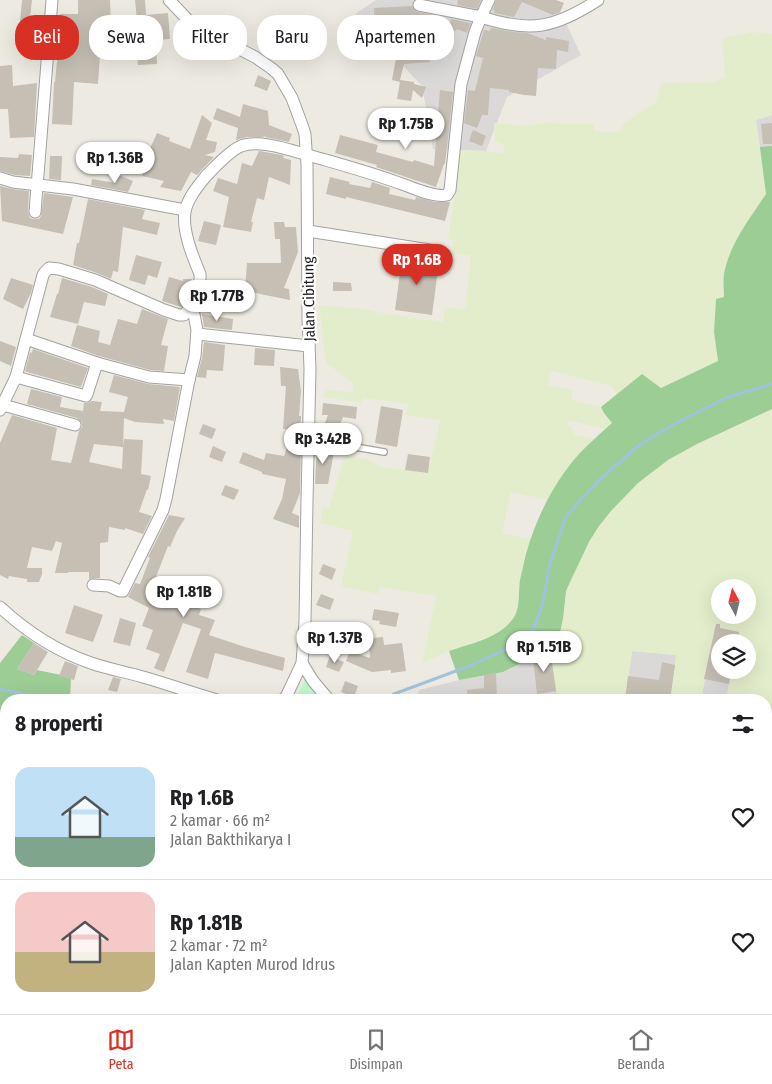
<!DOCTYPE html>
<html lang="id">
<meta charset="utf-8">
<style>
:root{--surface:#fff;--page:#f2f2f2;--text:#202124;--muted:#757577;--line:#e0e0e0;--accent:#d93025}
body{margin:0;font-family:"Fira Sans Condensed",sans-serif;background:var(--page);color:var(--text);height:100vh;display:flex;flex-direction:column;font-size:19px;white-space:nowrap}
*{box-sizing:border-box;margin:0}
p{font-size:16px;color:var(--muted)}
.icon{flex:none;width:28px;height:28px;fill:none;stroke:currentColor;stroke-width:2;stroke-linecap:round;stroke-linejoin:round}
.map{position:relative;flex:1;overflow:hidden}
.sheet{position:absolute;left:0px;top:694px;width:772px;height:321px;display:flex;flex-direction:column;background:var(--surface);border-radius:20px 20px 0 0;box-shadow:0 5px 20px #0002}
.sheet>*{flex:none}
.guide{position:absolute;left:15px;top:15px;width:500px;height:45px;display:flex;gap:10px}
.needle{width:32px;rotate:353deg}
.controls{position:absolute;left:711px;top:579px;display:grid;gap:10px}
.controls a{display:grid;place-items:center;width:45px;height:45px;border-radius:50%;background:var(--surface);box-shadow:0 5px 20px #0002;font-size:25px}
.price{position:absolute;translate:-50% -42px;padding:0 11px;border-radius:18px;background:#fff;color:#222;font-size:16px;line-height:32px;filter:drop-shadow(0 1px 2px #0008)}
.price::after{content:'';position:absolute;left:50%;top:30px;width:15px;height:11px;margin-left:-8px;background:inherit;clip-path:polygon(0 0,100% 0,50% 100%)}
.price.active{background:var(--accent);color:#fff}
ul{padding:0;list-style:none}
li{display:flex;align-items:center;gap:15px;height:125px;padding:0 15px}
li+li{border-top:1px solid var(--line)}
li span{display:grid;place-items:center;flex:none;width:140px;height:100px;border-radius:15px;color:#555}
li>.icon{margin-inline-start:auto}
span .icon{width:60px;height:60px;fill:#fffc;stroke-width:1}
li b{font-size:21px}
h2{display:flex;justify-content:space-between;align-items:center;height:60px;padding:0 15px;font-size:21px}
.tag{padding:0 18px;border-radius:20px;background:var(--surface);box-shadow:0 5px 20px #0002;font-size:18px;line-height:45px}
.tag.active{background:var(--accent);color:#fff}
.tab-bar{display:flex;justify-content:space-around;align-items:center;height:70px;border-top:1px solid var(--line);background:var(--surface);font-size:14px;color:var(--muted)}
.tab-bar a{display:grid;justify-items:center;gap:2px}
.tab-bar .active{color:var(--accent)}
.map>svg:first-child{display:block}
.residential{fill:#dad9d8}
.farmland{fill:#e4edcb;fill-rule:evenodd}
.forest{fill:#9bcd95}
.park{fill:#bcf9cc}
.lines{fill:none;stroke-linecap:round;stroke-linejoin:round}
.stream{stroke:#a0c3dc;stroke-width:3}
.building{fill:#c5bfb4;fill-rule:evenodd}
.lane-casing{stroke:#a2a2a2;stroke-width:8}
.street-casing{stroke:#a2a2a2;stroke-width:13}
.lane{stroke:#fff;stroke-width:5.5}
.street{stroke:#fff;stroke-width:11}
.labels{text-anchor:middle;stroke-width:4.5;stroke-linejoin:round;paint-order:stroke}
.street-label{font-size:15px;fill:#1b1b1b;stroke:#fff}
</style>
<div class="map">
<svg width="772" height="1014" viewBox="0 0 772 1014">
<rect width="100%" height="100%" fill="#edebe1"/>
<g class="residential">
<path d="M376,0h179l26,55 -74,42 -21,54 -53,-2 -11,-63 -67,-72z"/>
<path d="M772,115v80l-6,-1 -10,-74z"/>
<path d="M715,627l24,5 -2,10h-17v28l9,14 -3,16h-25z"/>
<path d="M550,649l8,51h-142l3,-10 40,-10 44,-8z"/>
<path d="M632,651l45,4 -7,45h-45z"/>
<path d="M772,702v106l-6,-2v-77z"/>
</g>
<g class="farmland">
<path d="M751,32l21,2v81l-16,5 10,74 -24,36 -10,19 -8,26v22l-10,35 4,29 -57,27 -19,-14 -25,20 -6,-8 -60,-15 -3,14 25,5 -2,10 30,7 3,6 8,10 -7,6 -37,-9 -1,5 5,1 2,9 20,4 -15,15 -21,29 -11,17 -36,-8 -9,41 29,6 -5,14 -6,27 -2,29 -6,12 -15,13 -48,17 -27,12 14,-67 -56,-9 -2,7 -37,-8 12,-55 -33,-8 3,-16 6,1 16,-53 27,6 10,6 46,6 12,-53 -34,-5 2,-11 -45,-6 -2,5 -37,-6 1,-8 28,4v-10l-27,-20 -7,-58 44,4 25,5 55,8 2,-14 20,1 6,-54 -19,-1 1,-14 -5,-1 6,-39 3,-50 29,1 17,3 1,-10 -9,-3 -1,-18 30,3 20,-3 50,1 1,7 24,1 4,-8 21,-15 12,-6 5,-20 53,-1 11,-5 -3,-37 6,-3z"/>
<path d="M772,409v293l-6,27v-29h-40l6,-30h16v-28h-11l2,-10 -24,-5 -14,73h-31l6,-45 -44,-4 -7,49h-67l-8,-51 7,-9 3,-7 3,-14 3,-28 15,-33 18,-32 12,-15 27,-28 30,-23 29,-16zM720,588h28v27h-28z"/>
</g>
<g class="forest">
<path d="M772,146v263l-75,35 -29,16 -30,23 -27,28 -12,15 -10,16 -18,38 -5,11 -3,28 -3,13 -3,8 -7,9 -47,23 -44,8 -10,-29c22,-8 48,-12 63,-31 9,-11 6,-26 8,-40 2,-9 4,-18 6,-26 10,-36 28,-72 53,-100 10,-11 22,-21 33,-31l-8,-10 -3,-6 41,-33 19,14 57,-27 -4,-29 2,-33 8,-2c0,-7 -1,-16 0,-23 6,-31 25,-54 42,-80l-6,-47z"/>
<path d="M22,635l12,8 -17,26 17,6 3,-5 34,7 -1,23h-64v33h-6v-70z"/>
</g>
<path class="park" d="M305,679l11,13v2l-2,4h-14l-2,-4z"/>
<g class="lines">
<g class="stream">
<path d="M0,689l52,11"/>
<path d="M99,700l30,-1 23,1"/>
<path d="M386,700l8,-6 78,-29 49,-23 13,-14 8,-22 8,-42 16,-48 32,-35 41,-36 35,-21 54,-27 44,-13"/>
</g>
</g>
<g class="building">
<path d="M22,0h10l-2,18h3l-1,15 -13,-1z"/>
<path d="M78,0h32l1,25 23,-1v-4h3l-2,-20h10l1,15 22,-2 2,26 -14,1 1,24 -19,1 -2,-22 -35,-2 -3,43 -24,-2 -2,43 -20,-1 2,-42h1l3,-31 -2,-10 2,-20h2v-7h18z"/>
<path d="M458,0h23l-4,9 -20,-4z"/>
<path d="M496,0h60l8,3 -4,9 -7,3 -31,-13 -8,15 -20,-4 1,-2 -2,-1z"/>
<path d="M412,6l2,4 3,2 16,3 1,38 -6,-1 2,10 -26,2 -4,16 14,2v2l12,3 -4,11 -9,-8 -2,11 -14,-2 3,-17 -8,-2 5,-27v-21l-20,-1 1,-6h-3l-1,-17z"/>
<path d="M451,19l20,4 -4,10 -10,-4 -1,2 -8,-2z"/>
<path d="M491,28l22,4 14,1 19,7v-3l23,4 -1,11 -11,-2 -1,19 -18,-1 -2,28 -12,-1 -15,-3v-2l-19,-2 -2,27h-6l-5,13 -13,-5 4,-33 7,1 8,-33 -7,-2 8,-26 6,1z"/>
<path d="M12,65l1,21 24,-3 -3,54 -24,1 -2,-29h-8v-43z"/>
<path d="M258,75l13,6 -4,10 -13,-5z"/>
<path d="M440,90l13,2 -8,72h-1l-8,23 -60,-20 1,-2 -42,-12 5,-18 38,10 -2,7 37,10 1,-2 20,6z"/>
<path d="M243,104l25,7 1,14 23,9 -3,8 -24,-5 1,-1 -4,1h-15l-11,3 2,-12 -25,-9 4,-11 23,9z"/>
<path d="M202,115l10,8 -6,17 11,2 -2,10 -10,3 9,2 -17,18 -6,-3 -10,19 -21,-4 4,-6 -22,-5 3,-15 -21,-8 4,-10 21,8 8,-18 13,5 -1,3 21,8z"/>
<path d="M772,123v21h-9l-2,-20z"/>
<path d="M473,130l13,6 -4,10 -13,-5z"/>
<path d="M259,151l23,4 2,1 -1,2 8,2 -1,25 -21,-8 -5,23 -7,-2 -6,24h2l-2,10 -28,-5 6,-30 -16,-6 5,-13 19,6 5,-21 10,3z"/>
<path d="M83,153l16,2 -3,19 -15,-3z"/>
<path d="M19,154l13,1 -2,21 -15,-1 -15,-4v-14l18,1z"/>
<path d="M50,156h12l-1,24 -12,-1z"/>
<path d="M119,175l14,6 -5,11 -37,-7 1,-6 24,4z"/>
<path d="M330,177l20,5 -1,2 21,4 2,-6 18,6 -1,6 26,6 1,-3 19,5h15l-5,19 -99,-24v2l-20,-5z"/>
<path d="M0,186l12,3 17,2 -1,21 2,6 4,1h5l2,-3 3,-23 29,4 -10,37 -61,-13z"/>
<path d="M88,199l57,11 -3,9 18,4 -3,12 -34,-8 -5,45 -5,-1 -2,8 -14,-6 -24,-8 4,-22h2z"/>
<path d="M204,221l17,4 -5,20 -18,-4z"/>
<path d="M274,222h10l1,5h11l2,25 -14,36 5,1 1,11 -45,-9 2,-28h34l-1,-24h-5z"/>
<path d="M136,255l26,7 -5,16 -9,-3 -3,10 -16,-5z"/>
<path d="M402,258l37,4 -7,53 -37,-5z"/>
<path d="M169,277l14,4v-2h9l-3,14 -8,14 -19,-6z"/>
<path d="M11,278l22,7 -2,8 -8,16 -20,-10z"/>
<path d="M62,278l30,9 16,7 -3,12 -21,-4 -6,22 -28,-7 7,-23h1z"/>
<path d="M333,282l18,1 1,8h-19z"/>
<path d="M142,309l26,10 -7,26 7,1 -4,25 -14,-1 -51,-14 -28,-10 6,-21 23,6 -2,11 12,3 8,-26 19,5z"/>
<path d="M202,314l31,5 -1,11 -28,-3z"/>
<path d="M0,341l16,6 -5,19 -11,-5z"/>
<path d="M204,342l21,3 -2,26 -16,-1 -1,8 -9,-1 5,-19z"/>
<path d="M255,348l20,2 -1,16 -20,-1z"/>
<path d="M33,349l55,19 -7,19 -54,-15 -2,-1 5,-19 2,1z"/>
<path d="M280,367l18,2 3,22 -2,25h2v2l-2,27 2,1 -1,47 -8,20 7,3v12l-26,-9 9,-20 4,-20 -24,-5v-2l-23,-9 4,-11 21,8 2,-7 18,3 10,-26 -11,-1 3,-43h-5z"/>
<path d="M114,375l34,9 32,3 -6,34 -11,-2 1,5 -29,-2 -11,-4 -1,29 1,-8 19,1 -2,34 10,2 -3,14 -1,-1 -8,23 13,4 -9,18 -18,-6v2l-16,-3 -1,15 -8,1v35l-11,1v-7h-21v1h-13l7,-30 -6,-2 -4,10 -20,-4 -5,21h15v6l-3,8h-12v-3l-18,-3 -1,3 -8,-4v-132l12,-28 45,13 -6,32 20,3 8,-32 3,-4v-4l-5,-5 -50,-14 4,-15 31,8 -2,10 23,4 1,-8h4l4,-2 10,1 -2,9 24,1 4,-15 -19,-5zM94,444l29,3 -1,22 -33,-7z"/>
<path d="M323,403l34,4 -1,12 -13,-2 -9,22 -14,-3 8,-21h-6z"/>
<path d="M381,406l22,4 -6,37 -22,-4z"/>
<path d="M203,424l13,5 -4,10 -13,-5z"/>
<path d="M317,445l14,3 -2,4h5l-6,32h-13z"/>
<path d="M213,446l13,6 -4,10 -13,-5z"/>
<path d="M408,454l22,3 -2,16 -23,-3z"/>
<path d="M225,485l14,5 -5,10 -13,-5z"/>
<path d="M169,515l16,3 -8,13 -7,16 -2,-1 -12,31 15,5 -4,13 15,12 2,-4 17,6 -2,6 16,5 -6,15 36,12 40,11 -2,13 -68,-18 -7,26 -22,-7 15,-43 -18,-6 -19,49 -10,-4 6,-14 -14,-5 7,-19 -11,-4 7,-18 -21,-11 7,-14 5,1 10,-26 -2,-1z"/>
<path d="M323,564l13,5 -4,11 -13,-6z"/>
<path d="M321,594l13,5 -4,11 -14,-5z"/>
<path d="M74,605l29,10 -10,27 -28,-9z"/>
<path d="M374,609l25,4 -3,14 -17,-3 1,-3 -8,-1z"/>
<path d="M120,618l16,5 -6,23 -17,-4z"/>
<path d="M716,624h4v4l19,4 -2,10h-17v28h12l-3,14 -25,-5z"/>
<path d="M383,637l1,8 18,-2 4,28 -15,2v-3l-19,2 -26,-11 4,-10 20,7 -1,-14h3l1,-6z"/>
<path d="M34,643l14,9 -14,23 -17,-6z"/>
<path d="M550,649l6,42 -19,3 -4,-36z"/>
<path d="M330,656l14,6 -5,10 -13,-5z"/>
<path d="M65,661l13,5 -4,14 -15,-4z"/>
<path d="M662,662l13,3 -5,35h-45l3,-24 31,4z"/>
<path d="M496,673l1,27h-29l-1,-10 17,-2v-13z"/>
<path d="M113,677l8,2 -4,13 -9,-2z"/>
<path d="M345,681l13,5 -4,11 -13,-5z"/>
</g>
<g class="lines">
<g class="lane-casing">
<g id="lane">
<path d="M309,439l75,13"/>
<path d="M0,904h6"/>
</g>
</g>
<g class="street-casing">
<g id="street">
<path d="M169,0l18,19 16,11 52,27 16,11 7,6 14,24 10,27 3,9 2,31 1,153 2,51 -3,131 -2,121 -3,42 -16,34 -4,3"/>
<path d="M419,5l62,12 8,-17"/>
<path d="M0,178l13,4 60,7 112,21"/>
<path d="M35,212l17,-212"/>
<path d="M308,231l128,20"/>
<path d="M197,334l112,12"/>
<path d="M26,339l71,24 52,14 40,3"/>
<path d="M16,377l70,19 1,-2 10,-31"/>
<path d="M3,405l72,20"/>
<path d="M0,410l16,-33 27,-102 2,-3 4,-4 10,1 36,11 69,30 15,5h5c10,-11 17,-26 16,-41 -7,-17 -18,-43 -15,-62 2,-13 13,-26 21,-36 9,-9 23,-25 35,-30 18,-7 49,4 67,9 31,9 61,17 91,28 13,4 35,15 48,12l3,-5 11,-106 14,-52 6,-15c50,16 74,11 117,-17"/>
<path d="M93,585l16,1 11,5h3l40,-81 3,-11 23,-119 6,-24 2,-26 -5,-26"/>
<path d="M0,607c27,25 56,44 91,56 17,6 35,9 52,14 25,7 49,16 74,23"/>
<path d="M302,663l11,18 16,19"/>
<path d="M766,757l6,1"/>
<path d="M188,1014l10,-5"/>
</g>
</g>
<use href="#lane" class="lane"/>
<use href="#street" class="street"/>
</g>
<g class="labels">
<g class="street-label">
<text transform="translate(309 299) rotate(-91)" y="5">Jalan Cibitung</text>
</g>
</g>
</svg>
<div class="controls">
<a><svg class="needle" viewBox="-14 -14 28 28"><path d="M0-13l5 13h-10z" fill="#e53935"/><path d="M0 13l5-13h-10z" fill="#757577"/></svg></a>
<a><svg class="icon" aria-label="layers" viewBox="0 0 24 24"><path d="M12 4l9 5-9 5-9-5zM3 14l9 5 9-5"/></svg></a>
</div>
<b class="price" style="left:406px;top:150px">Rp 1.75B</b>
<b class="price" style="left:115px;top:184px">Rp 1.36B</b>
<b class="price active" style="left:417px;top:286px">Rp 1.6B</b>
<b class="price" style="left:217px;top:322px">Rp 1.77B</b>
<b class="price" style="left:323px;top:465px">Rp 3.42B</b>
<b class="price" style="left:184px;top:618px">Rp 1.81B</b>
<b class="price" style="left:335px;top:664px">Rp 1.37B</b>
<b class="price" style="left:544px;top:673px">Rp 1.51B</b>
<div class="guide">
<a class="tag active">Beli</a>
<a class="tag">Sewa</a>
<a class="tag">Filter</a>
<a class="tag">Baru</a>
<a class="tag">Apartemen</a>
</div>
<section class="sheet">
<h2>8 properti<svg class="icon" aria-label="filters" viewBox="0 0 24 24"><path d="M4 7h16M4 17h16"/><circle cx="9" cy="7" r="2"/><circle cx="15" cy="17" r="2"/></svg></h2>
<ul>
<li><span style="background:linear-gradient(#bfe0f5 70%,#7fa58c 0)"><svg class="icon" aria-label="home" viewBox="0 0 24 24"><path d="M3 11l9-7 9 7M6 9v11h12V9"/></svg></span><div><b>Rp 1.6B</b><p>2 kamar · 66 m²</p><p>Jalan Bakthikarya I</p></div><svg class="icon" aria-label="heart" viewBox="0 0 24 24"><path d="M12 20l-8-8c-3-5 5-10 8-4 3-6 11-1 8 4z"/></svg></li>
<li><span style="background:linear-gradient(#f6c9c9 60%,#c2b280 0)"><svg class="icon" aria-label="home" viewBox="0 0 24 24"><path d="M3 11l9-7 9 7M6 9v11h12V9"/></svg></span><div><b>Rp 1.81B</b><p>2 kamar · 72 m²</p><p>Jalan Kapten Murod Idrus</p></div><svg class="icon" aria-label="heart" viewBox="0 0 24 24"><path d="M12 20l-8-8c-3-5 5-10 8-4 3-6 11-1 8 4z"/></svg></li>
</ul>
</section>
</div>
<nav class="tab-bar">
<a class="active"><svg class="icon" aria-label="map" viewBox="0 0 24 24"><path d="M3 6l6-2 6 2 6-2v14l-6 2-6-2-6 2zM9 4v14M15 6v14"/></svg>Peta</a>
<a><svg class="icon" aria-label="saved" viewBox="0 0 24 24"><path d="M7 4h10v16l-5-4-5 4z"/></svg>Disimpan</a>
<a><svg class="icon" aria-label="home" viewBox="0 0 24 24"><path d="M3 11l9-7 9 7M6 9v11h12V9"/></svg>Beranda</a>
</nav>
